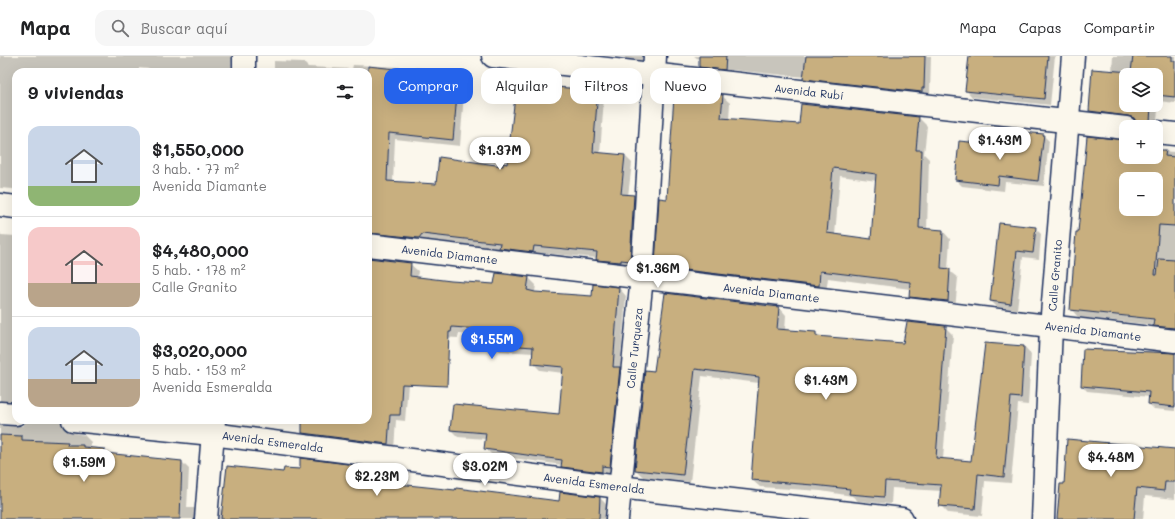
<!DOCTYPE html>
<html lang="es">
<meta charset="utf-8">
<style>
:root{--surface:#fff;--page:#f6f6f6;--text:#202124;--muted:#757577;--line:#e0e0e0;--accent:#2563eb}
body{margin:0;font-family:Mali,sans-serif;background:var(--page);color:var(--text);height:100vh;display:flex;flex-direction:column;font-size:15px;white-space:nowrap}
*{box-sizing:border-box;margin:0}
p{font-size:13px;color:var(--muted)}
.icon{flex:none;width:22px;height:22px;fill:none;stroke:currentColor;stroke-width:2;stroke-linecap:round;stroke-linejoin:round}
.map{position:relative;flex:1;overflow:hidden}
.details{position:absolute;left:12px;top:12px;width:360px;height:356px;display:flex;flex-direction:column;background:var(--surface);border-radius:12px;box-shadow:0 4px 16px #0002}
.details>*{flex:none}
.top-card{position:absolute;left:384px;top:12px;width:380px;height:36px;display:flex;gap:8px}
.tools{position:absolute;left:1119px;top:12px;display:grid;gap:8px}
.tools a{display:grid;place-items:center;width:44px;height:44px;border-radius:8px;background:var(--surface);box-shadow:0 4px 16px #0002;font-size:20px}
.price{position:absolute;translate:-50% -34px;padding:0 9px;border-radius:14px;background:#fff;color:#222;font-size:13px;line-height:26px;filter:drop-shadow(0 1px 2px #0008)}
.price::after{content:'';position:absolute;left:50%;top:24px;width:12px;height:9px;margin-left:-6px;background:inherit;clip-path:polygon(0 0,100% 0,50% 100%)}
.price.current{background:var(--accent);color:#fff}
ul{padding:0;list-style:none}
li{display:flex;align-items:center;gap:12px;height:100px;padding:0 16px}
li+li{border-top:1px solid var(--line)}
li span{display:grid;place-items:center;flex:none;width:112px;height:80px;border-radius:12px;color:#555}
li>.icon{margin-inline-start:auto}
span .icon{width:48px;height:48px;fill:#fffc;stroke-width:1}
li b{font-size:17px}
h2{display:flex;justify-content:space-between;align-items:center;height:48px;padding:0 16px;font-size:17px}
.chip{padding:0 14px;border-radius:12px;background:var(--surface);box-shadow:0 4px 16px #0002;font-size:14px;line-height:36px}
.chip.current{background:var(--accent);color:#fff}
header{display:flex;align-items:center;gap:24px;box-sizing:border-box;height:56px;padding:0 20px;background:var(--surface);border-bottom:1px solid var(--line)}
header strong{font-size:19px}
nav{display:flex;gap:22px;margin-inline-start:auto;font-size:14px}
.search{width:280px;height:36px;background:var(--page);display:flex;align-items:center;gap:10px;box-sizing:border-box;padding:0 14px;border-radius:12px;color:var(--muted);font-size:15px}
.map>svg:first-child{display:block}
.shadow{fill:#0003;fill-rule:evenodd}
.building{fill:#c8af7f;stroke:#1b2f5e;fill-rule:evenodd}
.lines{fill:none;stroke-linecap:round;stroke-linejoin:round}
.street-casing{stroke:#1b2f5e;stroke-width:25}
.street{stroke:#fbf7ec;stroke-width:22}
.labels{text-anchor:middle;stroke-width:3;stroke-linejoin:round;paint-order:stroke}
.street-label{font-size:11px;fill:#1b2f5e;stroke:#fbf7ec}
</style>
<header>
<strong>Mapa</strong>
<div class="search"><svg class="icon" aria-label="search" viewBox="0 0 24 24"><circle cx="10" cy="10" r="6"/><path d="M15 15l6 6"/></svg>Buscar aquí</div>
<nav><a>Mapa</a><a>Capas</a><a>Compartir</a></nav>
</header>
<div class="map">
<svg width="1175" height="463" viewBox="0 0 1175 463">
<rect width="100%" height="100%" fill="#fbf7ec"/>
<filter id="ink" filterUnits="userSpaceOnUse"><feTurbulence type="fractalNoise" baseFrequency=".025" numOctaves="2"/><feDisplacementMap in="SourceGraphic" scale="8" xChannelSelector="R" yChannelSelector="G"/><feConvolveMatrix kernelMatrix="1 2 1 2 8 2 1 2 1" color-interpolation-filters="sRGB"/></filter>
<g filter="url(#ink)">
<g class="shadow">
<path d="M0,0h232l-1,16h-49l-43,-4v4h-123v120l-3,-3 -13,-1z"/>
<path d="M624,0h22l-1,5 -19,-2z"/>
<path d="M694,0h237l-1,38h-2v4l-117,-13 -6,-8 -74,-7 -1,5 -24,-2 -6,-7v-6z"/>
<path d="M970,0h85l-5,49 -78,-8 -6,-7z"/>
<path d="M1113,0h62v47l-16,-2 -3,28v-2h-17l-1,-3 -2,-1 -39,-5 -7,-7 22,-39zM1126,19h30v30h-30z"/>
<path d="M274,5l29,1 5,5 44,2 1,-4 72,3 3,3 30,2 7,7 -5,66 -65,-7 -2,43 43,3 72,-20 10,-84 79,10 7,7 -4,56 25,2 7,7 -4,33h6l7,7 -4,65 -33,-2 -7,-8 -56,-5 -1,6 -33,-4 -5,-6 -73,-9 -3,5 -58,-3v-170h-94z"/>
<path d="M722,40l8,7 -1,17 71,5 2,-20 117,13 8,8 -3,28 5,5 -2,71 16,1 7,8 -2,31 10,8 -3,31 -37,-5 -8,-8v-7l-82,-11 -2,15 -162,-21 -8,-8 12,-64 29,-101zM840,120l37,5 -5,59 -37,-5z"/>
<path d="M1043,79l6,6 -5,45 -39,-4 -1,9 -42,-5 -6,-6 65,-32z"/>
<path d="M1126,85v16h30v-6l19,1v183l-14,-2 -7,-8 -76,-8 -7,-8 8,-75zM1126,123h30v30h-30z"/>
<path d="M1000,168l35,4 6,6 -2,25 -16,-2 -6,52 -20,-2 -6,-6z"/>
<path d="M0,176l1,3 15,1v172l-16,2z"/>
<path d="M368,203l42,5 8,7 -1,7 78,7 2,-11 32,4 7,7 -1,7 58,5 26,-9 7,8 -6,72 7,8 -10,98 -8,-1 -1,6 -39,-5 -7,-9 -70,-10 -7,-7 1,-9 -28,-2 -7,-7 109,-15 3,-42 -23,-3 -7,-7 1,-10 -34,-2 -7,-7v-8l-34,-2 -1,4 -90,-5z"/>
<path d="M779,251l7,8 -1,16 31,2 5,5 83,6 41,-17 8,8 -10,124 29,3 52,-116 7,8 -3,51 -10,-1 -7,79 -26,-2 -3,35 -34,-3 -8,-8 2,-14 -50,-3 -1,16 -33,-3 -6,-5 -31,-5 -61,-4 -8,-7 7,-97 -57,-7 -12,106 -47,-5 -7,-7 19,-98z"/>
<path d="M1152,296l23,2v57l-21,-2 -5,-5 1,-7 -63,-6 -5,-6 70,-31z"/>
<path d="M368,309l41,7 -4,49 -9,-1 -2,30 -86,-12 -5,-5v-13h65z"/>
<path d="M28,364h42l-3,6 1,6 16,3 7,7 -1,7 14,1 5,5 73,7 7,7 -2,39h7l7,7v4h-201v-93h22z"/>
<path d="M1175,394v49l-30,-3 -2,23h-85l7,-34z"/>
<path d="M386,414l7,7v5l5,1 3,3 159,16 40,-4 7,7 -1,14h-387l1,-10 3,1 61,-37z"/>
</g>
<g class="building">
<path d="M699,0h27l-1,14 -26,-3z"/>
<path d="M806,0h119l-1,32h-2v4l-119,-13z"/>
<path d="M969,0h79l-4,43 -79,-8z"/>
<path d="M1133,0h39v5h3v36l-19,-2v-20h-30v30h25l-1,17 -5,5h-7l-4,-9 -6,-2 -39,-5 3,-42 39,3z"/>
<path d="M368,10l65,7 1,-2 25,1 -6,68 -64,-7 -2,48 49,3 3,-27 64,9v-3l4,1 10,-84 36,4v3l45,3 -5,62 32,3 -4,39 13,1 -4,66 -9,-1v2l-25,-2 1,-8 -63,-6 -1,6 -34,-4 1,-5 -78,-9 -3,4 -51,-5z"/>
<path d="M697,36l26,3 -2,23 78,6 2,-20 118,13 -3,33h6l-3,78 24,2 -2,38 9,1 -2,32 -39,-4 1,-15 -90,-11 -1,15 -151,-18v-2l-13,-2 4,-66 8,1 7,-103 22,2zM833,112l43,6 -5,65 -44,-6z"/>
<path d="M1022,76l22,2 -6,47 -39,-5 -1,9 -43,-5 4,-39 61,6z"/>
<path d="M1087,80l39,4v17h30v-7h10l-1,6 10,1v69l-16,-1 -4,50h2l2,-16 16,1v68l-22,-2 1,-7 -84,-9 6,-78h2zM1126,123h30v30h-30z"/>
<path d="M999,167l37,4 -3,26 -16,-2 -6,53 -21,-3z"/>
<path d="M368,202l43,5 -1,13 41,5 43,3 2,-11 33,4 -2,13 8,2 57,4 1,-12 26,3 -6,80h7l-10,100 -8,-1v6l-41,-5 1,-7 -78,-11 2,-16 -36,-3 3,-26 106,10 4,-47 -31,-3 1,-17 -41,-3 1,-14 -41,-3 -1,5h-2l-2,54 -45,-2 -2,31h-10l-2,29 -86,-11v-13h66z"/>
<path d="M665,237l114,14 -2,22 39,3v4l87,7 4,-21 39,4 -10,132 35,3 14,-118 39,3 -3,52 -10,-1 -7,80 -26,-3 -3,35 -36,-3 2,-21 -56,-4 -1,16 -35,-3 1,-5 -37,-4 -62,-5 8,-103 -64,-8 -12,106 -48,-5 10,-100 9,1z"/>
<path d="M1083,293l92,4v54l-27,-3 1,-12 -68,-6z"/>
<path d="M0,379l22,1v4l46,2 -1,3h16v2l22,2v4l77,8 -2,58h-180z"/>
<path d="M1067,383l108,10v33h-10l-1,9 -27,-3 -3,31h-77l3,-35h4z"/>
<path d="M300,402l87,11 -1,11 12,2v2l57,6 1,-2 103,13 1,-9 40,5 -1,22h-378l6,-53 56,6 1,-4 16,1z"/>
</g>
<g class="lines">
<g class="street-casing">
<g id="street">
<path id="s1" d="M493,0l633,72"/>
<path d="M244,16v-16"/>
<path d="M1156,76l19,2"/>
<path d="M0,149l16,2"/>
<path id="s2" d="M368,189l807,96"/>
<path d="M0,357l16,1"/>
<path id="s3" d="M73,364l139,14 407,53 283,32"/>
<path d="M206,463l8,-99"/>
<path id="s4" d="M617,463l25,-242 13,-221"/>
<path id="s5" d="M1043,463l8,-192 22,-271"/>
</g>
</g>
<use href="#street" class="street"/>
</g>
</g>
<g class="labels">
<g class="street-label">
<text dy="4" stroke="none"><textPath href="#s1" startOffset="318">Avenida Rubí</textPath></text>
<text dy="4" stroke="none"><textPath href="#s2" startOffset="82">Avenida Diamante</textPath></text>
<text dy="4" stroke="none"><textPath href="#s5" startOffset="244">Calle Granito</textPath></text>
<text dy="4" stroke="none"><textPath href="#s2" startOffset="406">Avenida Diamante</textPath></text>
<text dy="4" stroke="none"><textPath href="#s2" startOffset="730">Avenida Diamante</textPath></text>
<text dy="4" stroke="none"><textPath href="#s4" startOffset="172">Calle Turqueza</textPath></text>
<text dy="4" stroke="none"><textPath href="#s3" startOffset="201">Avenida Esmeralda</textPath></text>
<text dy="4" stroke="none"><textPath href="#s3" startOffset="525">Avenida Esmeralda</textPath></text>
</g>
</g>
</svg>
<div class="tools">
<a><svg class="icon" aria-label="layers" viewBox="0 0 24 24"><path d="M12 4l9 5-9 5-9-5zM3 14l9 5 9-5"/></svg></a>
<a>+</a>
<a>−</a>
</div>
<b class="price" style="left:1000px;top:105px">$1.43M</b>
<b class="price" style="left:500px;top:115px">$1.37M</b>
<b class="price" style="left:658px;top:233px">$1.36M</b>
<b class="price current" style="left:492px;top:304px">$1.55M</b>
<b class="price" style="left:826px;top:345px">$1.43M</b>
<b class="price" style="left:1111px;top:422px">$4.48M</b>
<b class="price" style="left:84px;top:427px">$1.59M</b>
<b class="price" style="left:485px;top:431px">$3.02M</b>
<b class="price" style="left:377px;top:441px">$2.23M</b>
<div class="top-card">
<a class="chip current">Comprar</a>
<a class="chip">Alquilar</a>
<a class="chip">Filtros</a>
<a class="chip">Nuevo</a>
</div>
<section class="details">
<h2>9 viviendas<svg class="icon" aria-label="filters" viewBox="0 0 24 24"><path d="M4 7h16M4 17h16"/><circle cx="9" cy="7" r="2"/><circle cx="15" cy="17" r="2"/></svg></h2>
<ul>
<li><span style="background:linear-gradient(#c9d6e8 75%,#8fb573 0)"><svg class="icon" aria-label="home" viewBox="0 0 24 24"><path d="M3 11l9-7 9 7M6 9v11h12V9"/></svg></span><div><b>$1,550,000</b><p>3 hab. · 77 m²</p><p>Avenida Diamante</p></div></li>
<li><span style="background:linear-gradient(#f6c9c9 70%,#b9a48a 0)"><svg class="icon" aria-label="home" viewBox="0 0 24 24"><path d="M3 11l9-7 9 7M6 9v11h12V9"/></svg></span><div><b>$4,480,000</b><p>5 hab. · 178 m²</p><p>Calle Granito</p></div></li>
<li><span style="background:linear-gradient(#c9d6e8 65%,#b9a48a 0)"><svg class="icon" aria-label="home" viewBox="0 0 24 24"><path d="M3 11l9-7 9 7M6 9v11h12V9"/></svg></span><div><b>$3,020,000</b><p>5 hab. · 153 m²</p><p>Avenida Esmeralda</p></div></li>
</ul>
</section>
</div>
